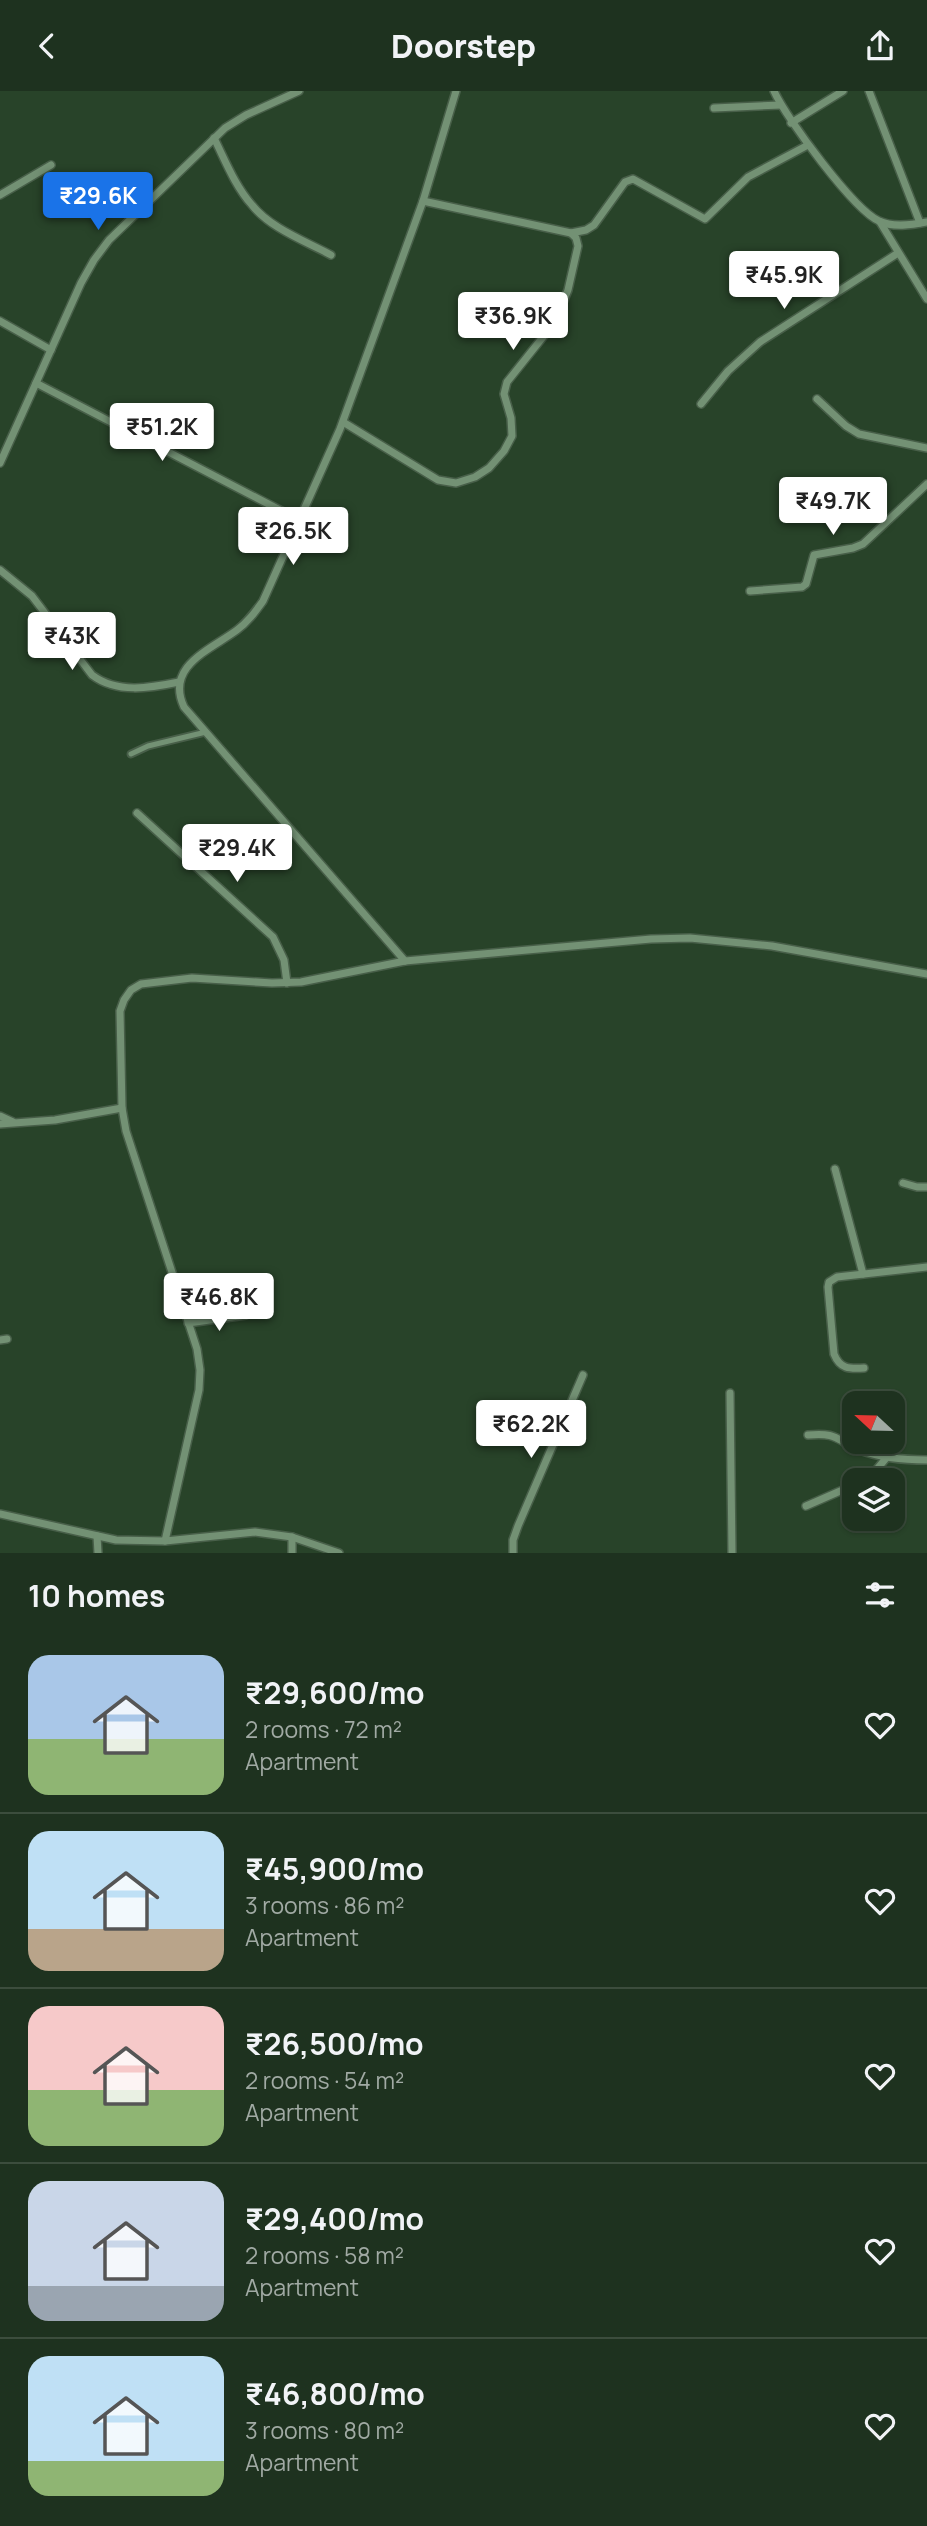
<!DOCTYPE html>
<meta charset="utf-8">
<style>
:root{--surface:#1e321f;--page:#263a28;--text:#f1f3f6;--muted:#a1aaa4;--line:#3c4d3d;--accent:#1a73e8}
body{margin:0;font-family:Manrope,sans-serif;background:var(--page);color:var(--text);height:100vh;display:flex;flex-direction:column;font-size:26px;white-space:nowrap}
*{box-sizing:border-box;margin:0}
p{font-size:23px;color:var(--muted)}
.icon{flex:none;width:38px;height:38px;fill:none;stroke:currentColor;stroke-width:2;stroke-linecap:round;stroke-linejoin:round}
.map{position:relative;height:1462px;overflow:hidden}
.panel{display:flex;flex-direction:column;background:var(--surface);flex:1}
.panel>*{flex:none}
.needle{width:46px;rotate:292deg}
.controls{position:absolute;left:842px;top:1300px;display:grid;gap:14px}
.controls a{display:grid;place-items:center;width:63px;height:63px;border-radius:14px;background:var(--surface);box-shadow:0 2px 5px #0004,0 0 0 2px var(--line);font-size:35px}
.price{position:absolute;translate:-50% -60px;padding:0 16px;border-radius:7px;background:#fff;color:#222;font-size:23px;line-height:46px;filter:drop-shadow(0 2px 4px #0008)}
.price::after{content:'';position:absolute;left:50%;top:42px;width:21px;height:16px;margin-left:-10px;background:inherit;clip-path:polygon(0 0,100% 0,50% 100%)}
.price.active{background:var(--accent);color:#fff}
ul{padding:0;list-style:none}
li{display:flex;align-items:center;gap:21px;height:175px;padding:0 28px}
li+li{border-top:2px solid var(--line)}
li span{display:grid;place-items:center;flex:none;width:196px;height:140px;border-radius:21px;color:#555}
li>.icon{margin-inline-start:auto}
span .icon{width:84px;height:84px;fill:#fffc;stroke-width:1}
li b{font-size:30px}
h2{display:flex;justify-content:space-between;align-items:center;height:84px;padding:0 28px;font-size:30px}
header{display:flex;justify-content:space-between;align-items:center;height:91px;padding:0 28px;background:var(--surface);font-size:32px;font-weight:800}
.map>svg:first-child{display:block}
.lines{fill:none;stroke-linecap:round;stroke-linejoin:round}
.lane-casing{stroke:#485f49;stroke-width:9}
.street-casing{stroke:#485f49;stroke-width:10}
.lane{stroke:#739174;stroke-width:5}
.street{stroke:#739174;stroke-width:7}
</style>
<header><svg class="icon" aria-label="back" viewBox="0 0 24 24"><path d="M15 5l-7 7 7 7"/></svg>Doorstep<svg class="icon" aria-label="share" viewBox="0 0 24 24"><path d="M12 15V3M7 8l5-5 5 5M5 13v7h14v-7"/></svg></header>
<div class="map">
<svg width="927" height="1462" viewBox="0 0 927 1462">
<rect width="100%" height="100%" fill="#284329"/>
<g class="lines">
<g class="lane-casing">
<path id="lane" d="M131,663l17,-8 58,-14"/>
</g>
<g class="street-casing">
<g id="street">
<path d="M774,0c12,27 80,119 105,130 14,7 33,4 48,1"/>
<path d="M869,0l51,132"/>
<path d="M714,17l67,-3"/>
<path d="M791,32l52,-32"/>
<path d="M214,47c11,22 21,48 38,67 18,23 53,36 79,50"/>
<path d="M0,104l51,-30"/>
<path d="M880,131l47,77"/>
<path d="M571,142l15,-3 8,-5 31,-43 8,-3 72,40 43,-42 60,-32"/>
<path d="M0,230l51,29"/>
<path d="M36,292l263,137"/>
<path d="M817,308l29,27 13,8 68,14"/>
<path d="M701,313l27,-33 32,-29 138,-89"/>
<path d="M343,331l95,58 18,3 19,-6 14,-9 15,-17 8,-15 -1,-18 -7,-24 3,-12 48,-60 13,-32 10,-44 -2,-8 -5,-5 -148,-32"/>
<path d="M0,372l81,-180 13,-23 15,-20 116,-112 21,-13 53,-24"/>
<path d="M0,479l32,26 60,79c25,19 58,13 87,7"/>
<path d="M750,500l52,-4 4,-3 8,-29 39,-7 10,-4 64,-60"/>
<path d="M137,722l136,124 11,23 3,23"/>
<path d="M405,870l-221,-254c-19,-41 26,-57 53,-77 11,-8 18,-18 26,-29l77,-172 83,-228 33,-110"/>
<path d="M0,1025l13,6"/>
<path d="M0,1033l55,-4 67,-12"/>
<path d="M835,1078l28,105"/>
<path d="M903,1092l14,4h10"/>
<path d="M188,1232l58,-8"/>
<path d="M0,1249l7,-1"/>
<path d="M864,1277c-15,1 -24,1 -30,-14l-6,-67 1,-5 8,-5 90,-10"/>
<path d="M730,1302l2,160"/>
<path d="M808,1344c29,-3 28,5 52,15 21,8 45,10 67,10"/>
<path d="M862,1390l11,-7 14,-17"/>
<path d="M806,1415l48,-21"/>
<path d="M0,1423l116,26 49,1 90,-9 37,5 47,16"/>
<path d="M97,1445l1,17"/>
<path d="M292,1446v16"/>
<path d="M165,1450l34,-151 1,-20 -3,-21 -71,-218 -4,-23 -2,-97 4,-11 7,-10 10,-6 51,-6 80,5 29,-1 104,-21 246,-22 39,-1 82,8 155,28"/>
<path d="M513,1462v-13l5,-14 65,-151"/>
</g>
</g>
<use href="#lane" class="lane"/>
<use href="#street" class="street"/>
</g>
</svg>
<div class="controls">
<a><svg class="needle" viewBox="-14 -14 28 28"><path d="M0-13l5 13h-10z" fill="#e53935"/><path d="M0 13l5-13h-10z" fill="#a1aaa4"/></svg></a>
<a><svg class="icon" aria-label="layers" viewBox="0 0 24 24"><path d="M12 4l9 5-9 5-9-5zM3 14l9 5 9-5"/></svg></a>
</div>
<b class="price active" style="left:98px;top:141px">₹29.6K</b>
<b class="price" style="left:784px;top:220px">₹45.9K</b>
<b class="price" style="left:513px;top:261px">₹36.9K</b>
<b class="price" style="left:162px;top:372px">₹51.2K</b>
<b class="price" style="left:833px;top:446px">₹49.7K</b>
<b class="price" style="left:293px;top:476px">₹26.5K</b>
<b class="price" style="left:72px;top:581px">₹43K</b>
<b class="price" style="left:237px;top:793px">₹29.4K</b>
<b class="price" style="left:219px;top:1242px">₹46.8K</b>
<b class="price" style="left:531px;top:1369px">₹62.2K</b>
</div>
<section class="panel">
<h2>10 homes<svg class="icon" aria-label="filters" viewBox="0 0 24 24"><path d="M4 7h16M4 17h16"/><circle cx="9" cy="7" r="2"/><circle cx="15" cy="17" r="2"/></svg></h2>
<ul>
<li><span style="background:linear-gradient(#a9c7e8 60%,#8fb573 0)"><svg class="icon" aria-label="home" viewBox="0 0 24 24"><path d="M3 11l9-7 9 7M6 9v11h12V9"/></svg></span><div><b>₹29,600/mo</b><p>2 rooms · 72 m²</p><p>Apartment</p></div><svg class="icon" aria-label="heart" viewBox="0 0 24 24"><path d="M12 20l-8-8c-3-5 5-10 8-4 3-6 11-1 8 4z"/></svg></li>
<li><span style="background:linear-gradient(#bfe0f5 70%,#b9a48a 0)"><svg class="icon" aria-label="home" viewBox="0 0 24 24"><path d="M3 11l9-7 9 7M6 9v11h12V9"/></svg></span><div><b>₹45,900/mo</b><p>3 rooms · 86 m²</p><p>Apartment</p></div><svg class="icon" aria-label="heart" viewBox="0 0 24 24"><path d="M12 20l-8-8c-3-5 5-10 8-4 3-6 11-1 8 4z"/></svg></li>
<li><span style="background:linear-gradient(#f6c9c9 60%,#8fb573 0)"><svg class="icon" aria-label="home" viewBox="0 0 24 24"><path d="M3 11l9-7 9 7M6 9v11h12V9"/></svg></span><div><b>₹26,500/mo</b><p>2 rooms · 54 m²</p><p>Apartment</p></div><svg class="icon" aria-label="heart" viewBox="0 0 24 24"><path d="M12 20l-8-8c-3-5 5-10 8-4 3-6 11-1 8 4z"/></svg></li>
<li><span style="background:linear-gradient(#c9d6e8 75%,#9aa5b1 0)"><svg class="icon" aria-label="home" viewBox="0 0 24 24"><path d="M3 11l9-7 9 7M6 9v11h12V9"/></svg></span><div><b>₹29,400/mo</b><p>2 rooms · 58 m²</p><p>Apartment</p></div><svg class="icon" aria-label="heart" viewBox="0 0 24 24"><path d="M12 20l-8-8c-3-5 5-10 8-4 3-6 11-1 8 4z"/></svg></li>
<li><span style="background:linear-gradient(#bfe0f5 75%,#8fb573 0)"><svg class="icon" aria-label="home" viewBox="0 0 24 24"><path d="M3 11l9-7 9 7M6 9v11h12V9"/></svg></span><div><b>₹46,800/mo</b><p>3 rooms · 80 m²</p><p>Apartment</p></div><svg class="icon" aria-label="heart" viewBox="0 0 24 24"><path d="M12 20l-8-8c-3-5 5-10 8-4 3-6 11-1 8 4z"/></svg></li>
</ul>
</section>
